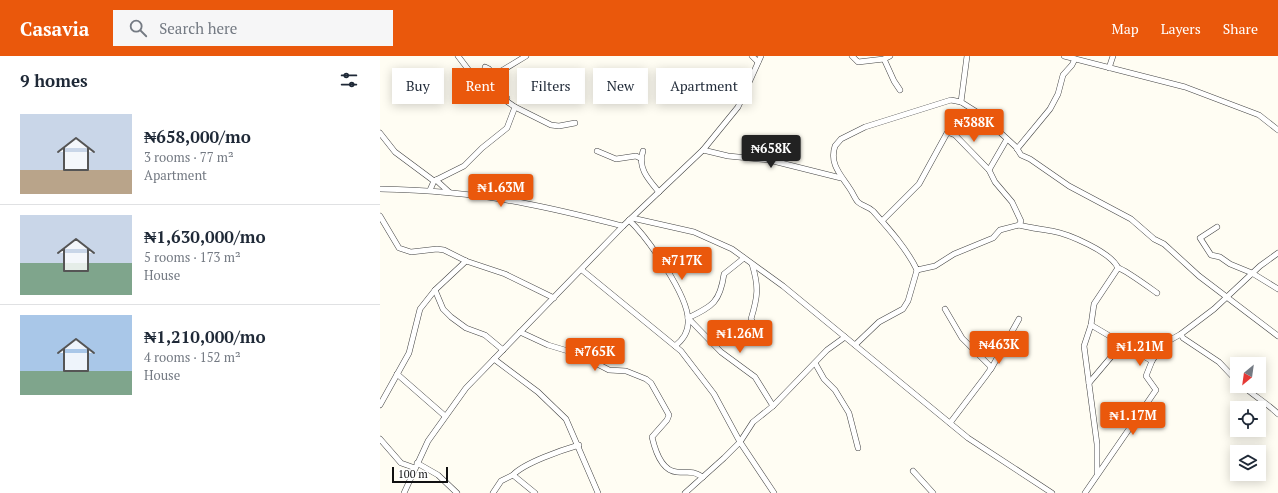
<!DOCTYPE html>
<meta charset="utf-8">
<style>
:root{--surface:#fff;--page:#f6f6f7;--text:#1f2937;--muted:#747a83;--line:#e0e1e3;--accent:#ea580c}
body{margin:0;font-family:"PT Serif",serif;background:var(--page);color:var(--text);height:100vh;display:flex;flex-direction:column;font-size:15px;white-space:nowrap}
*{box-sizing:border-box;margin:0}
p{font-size:13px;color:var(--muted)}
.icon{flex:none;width:22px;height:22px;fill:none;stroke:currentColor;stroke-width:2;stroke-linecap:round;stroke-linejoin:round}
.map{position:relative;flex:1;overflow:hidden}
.details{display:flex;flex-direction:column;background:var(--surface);width:380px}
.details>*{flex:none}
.banner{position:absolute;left:12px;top:12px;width:380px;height:36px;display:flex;gap:8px}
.needle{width:26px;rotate:209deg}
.tools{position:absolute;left:850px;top:301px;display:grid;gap:8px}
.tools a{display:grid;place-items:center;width:36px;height:36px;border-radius:0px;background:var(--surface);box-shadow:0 2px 10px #0003;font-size:20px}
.scale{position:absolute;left:12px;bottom:10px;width:56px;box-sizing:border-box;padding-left:4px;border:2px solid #101010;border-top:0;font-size:11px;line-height:14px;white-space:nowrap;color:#101010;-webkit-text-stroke:3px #fff;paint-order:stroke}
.price{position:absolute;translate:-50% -34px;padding:0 9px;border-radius:4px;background:var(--accent);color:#fff;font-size:13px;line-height:26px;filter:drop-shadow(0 1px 2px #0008)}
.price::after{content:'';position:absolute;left:50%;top:24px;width:12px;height:9px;margin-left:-6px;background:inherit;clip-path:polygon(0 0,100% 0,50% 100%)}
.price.active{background:#222;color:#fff}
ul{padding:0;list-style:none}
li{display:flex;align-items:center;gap:12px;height:100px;padding:0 20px}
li+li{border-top:1px solid var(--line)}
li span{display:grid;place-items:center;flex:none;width:112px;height:80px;border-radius:0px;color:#555}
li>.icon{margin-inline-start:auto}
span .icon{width:48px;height:48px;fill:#fffc;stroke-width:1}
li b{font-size:17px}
h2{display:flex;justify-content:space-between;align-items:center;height:48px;padding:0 20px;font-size:17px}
.pill{padding:0 14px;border-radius:0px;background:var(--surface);box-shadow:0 2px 10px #0003;font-size:14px;line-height:36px}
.pill.active{background:var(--accent);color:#fff}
header{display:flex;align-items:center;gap:24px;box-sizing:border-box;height:56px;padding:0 20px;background:var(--accent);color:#fff}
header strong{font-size:19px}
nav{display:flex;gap:22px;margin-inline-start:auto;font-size:14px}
.search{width:280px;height:36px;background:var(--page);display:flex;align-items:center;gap:10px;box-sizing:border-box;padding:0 14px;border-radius:0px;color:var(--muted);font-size:15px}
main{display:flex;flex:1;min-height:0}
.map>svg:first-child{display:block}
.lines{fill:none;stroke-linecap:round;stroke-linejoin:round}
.minor-casing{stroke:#434343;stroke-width:6}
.minor{stroke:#fff;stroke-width:5}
</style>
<header>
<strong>Casavia</strong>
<div class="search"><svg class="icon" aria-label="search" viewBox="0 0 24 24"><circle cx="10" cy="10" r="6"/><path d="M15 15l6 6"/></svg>Search here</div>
<nav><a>Map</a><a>Layers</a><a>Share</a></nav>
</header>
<main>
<section class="details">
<h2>9 homes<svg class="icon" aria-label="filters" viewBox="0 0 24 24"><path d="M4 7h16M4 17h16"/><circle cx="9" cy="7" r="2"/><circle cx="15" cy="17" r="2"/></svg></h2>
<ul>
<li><span style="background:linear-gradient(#c9d6e8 70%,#b9a48a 0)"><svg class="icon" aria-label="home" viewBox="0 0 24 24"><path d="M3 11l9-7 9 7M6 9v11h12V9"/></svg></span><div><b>₦658,000/mo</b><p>3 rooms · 77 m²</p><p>Apartment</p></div></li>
<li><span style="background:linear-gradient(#c9d6e8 60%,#7fa58c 0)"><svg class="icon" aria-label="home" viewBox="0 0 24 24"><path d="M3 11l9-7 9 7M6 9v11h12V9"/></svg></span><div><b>₦1,630,000/mo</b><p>5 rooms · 173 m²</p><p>House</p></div></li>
<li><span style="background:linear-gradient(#a9c7e8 70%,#7fa58c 0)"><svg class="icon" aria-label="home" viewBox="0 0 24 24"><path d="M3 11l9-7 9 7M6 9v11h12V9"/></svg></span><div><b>₦1,210,000/mo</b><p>4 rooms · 152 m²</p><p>House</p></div></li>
</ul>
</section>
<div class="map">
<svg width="898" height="437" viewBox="0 0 898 437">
<rect width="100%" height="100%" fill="#fffdf3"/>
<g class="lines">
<g class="minor-casing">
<g id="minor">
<path d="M78,0l19,25 38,26 36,18 8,1 16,-3"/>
<path d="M372,0l6,6"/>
<path d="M472,0l6,6 26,-3"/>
<path d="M510,0l-6,3 10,22 6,9"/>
<path d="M587,0l-6,46 19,12 36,33 5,8 9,4 39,27 62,33 23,20 10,5 35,32 79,60"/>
<path d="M684,0l121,31 74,28 19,15"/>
<path d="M105,11l4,2 18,29"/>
<path d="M729,12l4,-12"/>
<path d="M113,20l33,-20"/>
<path d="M581,46l-10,-2 -86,27 -24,12 -6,7c-6,18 6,29 15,43 3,4 5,10 8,13 4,4 10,4 15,9 16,18 34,38 44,59l18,-4 19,-12 39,-16 7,-8 19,-5"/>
<path d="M0,77l15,19 39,29"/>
<path d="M627,83l-18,31 6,12 17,20 9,19 -2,4c11,3 22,4 33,6 17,3 59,21 66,37l-24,36 -3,21 -7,21 13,98v29"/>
<path d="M637,93l33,-40 8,-15 5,-19 9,-10 3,-6"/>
<path d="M323,94l25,6 41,4 72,18"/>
<path d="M217,95l19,8 20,-3 4,2"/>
<path d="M263,95c-6,17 6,29 16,41"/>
<path d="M56,124l13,12"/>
<path d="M0,133c50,1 99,5 148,15 32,6 63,14 95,22"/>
<path d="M50,134l4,-9 30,-15 18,-18 25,-20 8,-21"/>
<path d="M0,160l19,32 12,4 26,-3 7,1 22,11 39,13 49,24"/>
<path d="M252,162l62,14 38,17 51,37 185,152 84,55"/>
<path d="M249,164c18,17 59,75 59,100 1,11 -4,19 -13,26"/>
<path d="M502,165l37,-37 28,-51h3l5,2 34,35"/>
<path d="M837,171l-17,11 11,17 9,2 10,7 22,9 26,16"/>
<path d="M364,202l-20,16c-4,28 -11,32 -36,44l33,34 34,25 18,29"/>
<path d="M372,208c7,23 6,32 -1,55l12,23"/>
<path d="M738,212c6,1 32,20 39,25"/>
<path d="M202,214l99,81 33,43 26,48 34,51"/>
<path d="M55,234l8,19 8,8 15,11 19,7 18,15"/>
<path d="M565,253l17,29 28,28v4l-5,7 -35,46"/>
<path d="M140,276l28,13 30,9 31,16 17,1 20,8 5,4 18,32 -2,5 -15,17c3,13 9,34 25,35 14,1 13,-2 26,5"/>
<path d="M801,278l2,4 36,24 18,19"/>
<path d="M475,289l24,-23 24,-13 5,-8 9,-31"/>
<path d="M114,303l44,33 28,27 32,74"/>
<path d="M772,305l11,-17 18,-10 33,-25 46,-43 18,-13"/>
<path d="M435,307l9,16 11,11 14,23 9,35"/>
<path d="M611,313l28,-50"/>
<path d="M17,318l48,42"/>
<path d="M709,327l33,-39"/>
<path d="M863,330c11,10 24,17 35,28"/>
<path d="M0,349l29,-52 11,-44 15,-19 31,-29"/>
<path d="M0,383l21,24 14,5"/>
<path d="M37,407l21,12 19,18"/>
<path d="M533,415l20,22"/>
<path d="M133,419c11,-12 49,-25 66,-30"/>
<path d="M24,437l24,-52 38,-53 157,-162 80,-76 35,-43 23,-51"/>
<path d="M113,437l8,-12 12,-6 22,18"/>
<path d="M305,437l39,-35 16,-16 13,-20 20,-16 54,-56 18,-13"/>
<path d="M705,437l71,-103 -10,-14 6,-15 -61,-36"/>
</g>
</g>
<use href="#minor" class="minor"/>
</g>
</svg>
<div class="tools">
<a><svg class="needle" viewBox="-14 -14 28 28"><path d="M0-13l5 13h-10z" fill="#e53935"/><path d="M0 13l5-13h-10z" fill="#747a83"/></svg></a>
<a><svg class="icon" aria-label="locate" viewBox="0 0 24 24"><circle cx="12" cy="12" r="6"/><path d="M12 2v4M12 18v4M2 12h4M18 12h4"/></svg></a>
<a><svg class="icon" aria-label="layers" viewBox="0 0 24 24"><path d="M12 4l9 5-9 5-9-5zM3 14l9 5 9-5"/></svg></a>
</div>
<div class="scale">100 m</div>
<b class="price" style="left:594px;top:87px">₦388K</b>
<b class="price active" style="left:391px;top:113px">₦658K</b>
<b class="price" style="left:121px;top:152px">₦1.63M</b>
<b class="price" style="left:302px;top:225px">₦717K</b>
<b class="price" style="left:360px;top:298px">₦1.26M</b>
<b class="price" style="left:619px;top:309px">₦463K</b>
<b class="price" style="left:760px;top:311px">₦1.21M</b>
<b class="price" style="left:215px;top:316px">₦765K</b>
<b class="price" style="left:753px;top:380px">₦1.17M</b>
<div class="banner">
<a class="pill">Buy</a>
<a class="pill active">Rent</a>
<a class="pill">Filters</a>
<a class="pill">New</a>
<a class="pill">Apartment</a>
</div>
</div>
</main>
